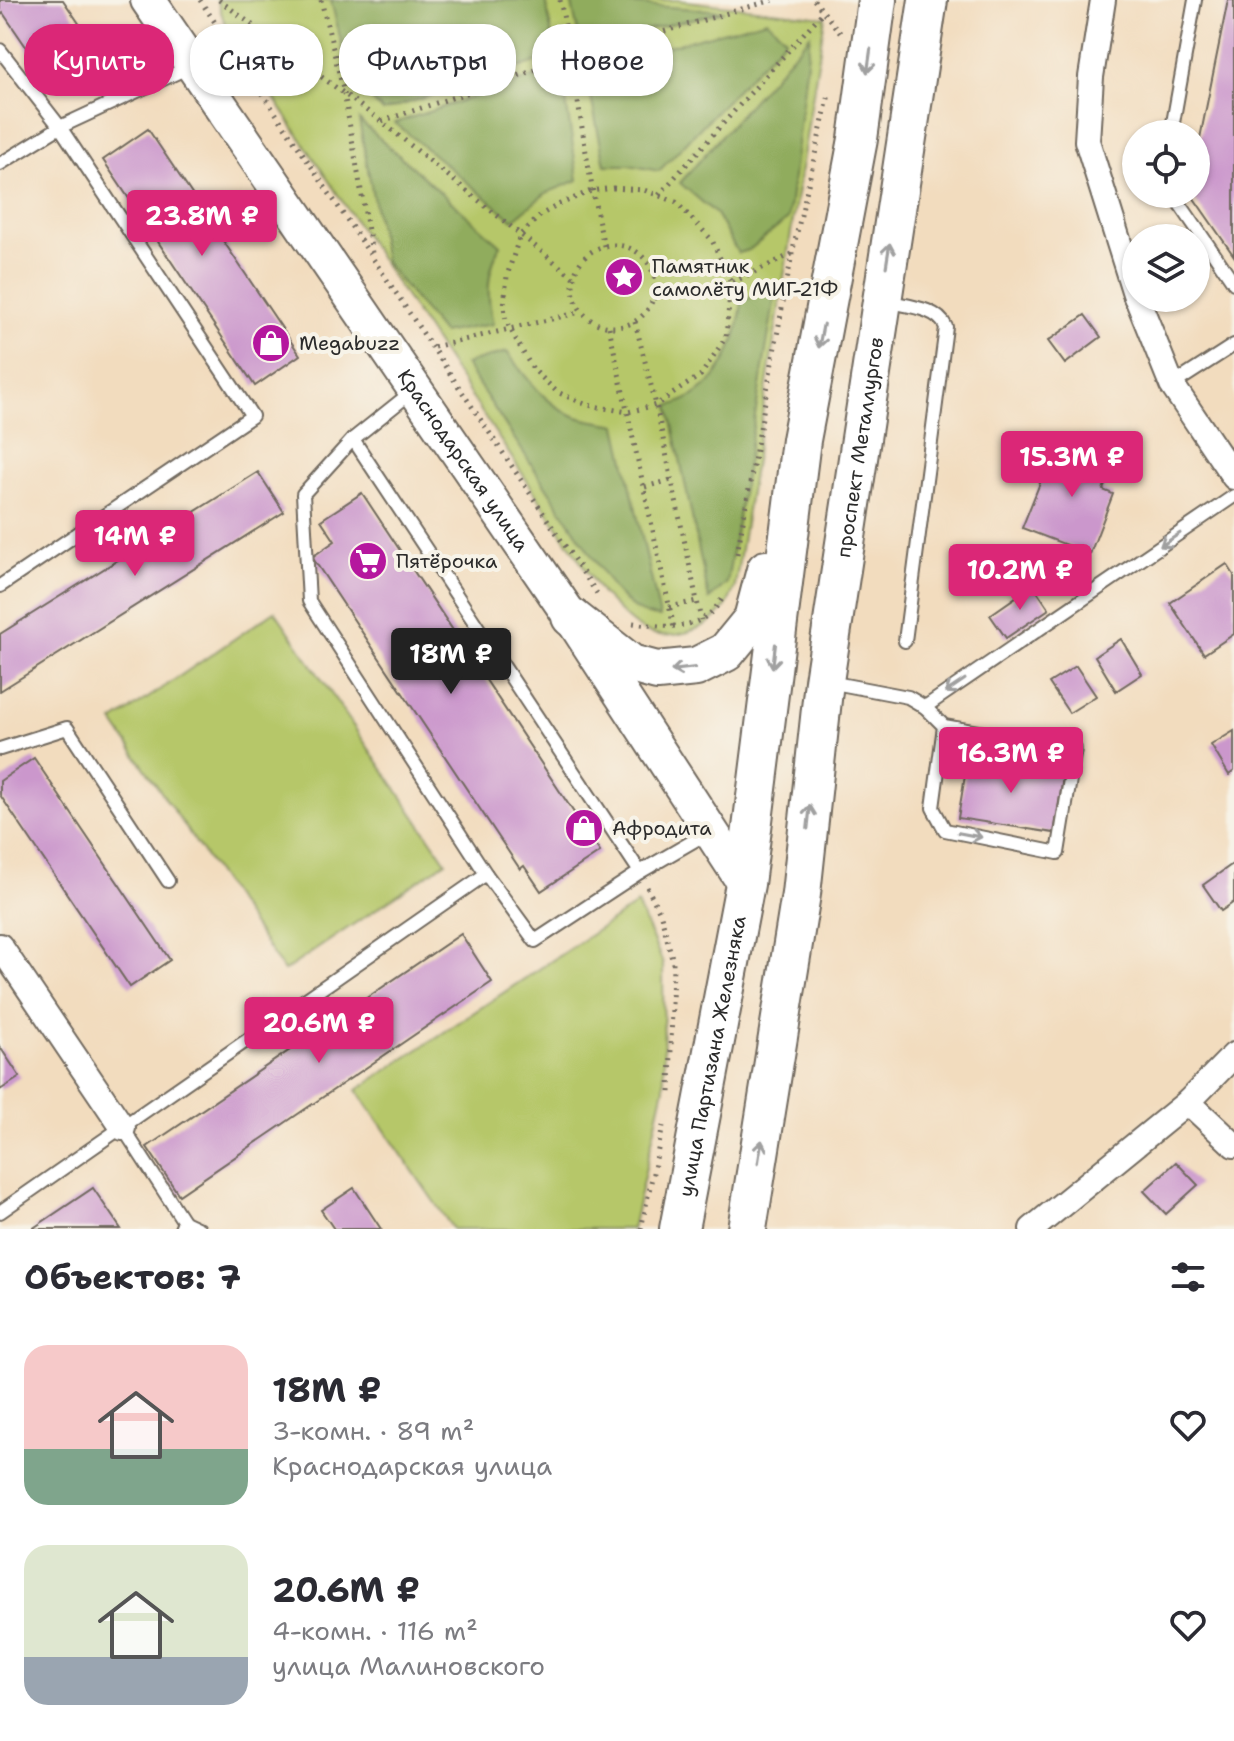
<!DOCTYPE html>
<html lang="ru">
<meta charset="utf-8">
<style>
:root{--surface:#fff;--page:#f2f2f3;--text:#2b2b33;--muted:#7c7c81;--accent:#db2777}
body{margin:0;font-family:"Shantell Sans",sans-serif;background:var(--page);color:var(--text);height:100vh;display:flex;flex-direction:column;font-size:30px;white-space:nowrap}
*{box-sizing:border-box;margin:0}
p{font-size:26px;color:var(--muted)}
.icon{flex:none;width:44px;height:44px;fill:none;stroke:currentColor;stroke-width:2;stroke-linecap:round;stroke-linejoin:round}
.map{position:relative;height:1229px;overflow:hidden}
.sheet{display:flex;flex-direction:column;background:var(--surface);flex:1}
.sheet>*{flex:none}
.hud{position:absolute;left:24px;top:24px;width:800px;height:72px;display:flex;gap:16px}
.tools{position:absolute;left:1122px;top:120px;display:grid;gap:16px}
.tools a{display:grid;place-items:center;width:88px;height:88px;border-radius:50%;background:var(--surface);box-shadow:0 2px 6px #0004;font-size:40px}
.price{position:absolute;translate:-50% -68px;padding:0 18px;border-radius:8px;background:var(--accent);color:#fff;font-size:26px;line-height:52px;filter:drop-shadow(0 2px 4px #0008)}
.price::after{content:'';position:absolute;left:50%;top:48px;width:24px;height:18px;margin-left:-12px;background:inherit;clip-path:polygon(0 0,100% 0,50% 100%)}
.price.active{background:#222;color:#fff}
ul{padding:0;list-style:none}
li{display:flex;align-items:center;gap:24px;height:200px;padding:0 24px}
li span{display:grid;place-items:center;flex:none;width:224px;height:160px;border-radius:24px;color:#555}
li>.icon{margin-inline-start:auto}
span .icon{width:96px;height:96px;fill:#fffc;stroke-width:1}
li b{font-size:34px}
h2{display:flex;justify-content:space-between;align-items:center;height:96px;padding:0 24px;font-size:34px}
.chip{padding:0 28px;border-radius:32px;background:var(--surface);box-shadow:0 2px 6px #0004;font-size:28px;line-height:72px}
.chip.active{background:var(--accent);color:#fff}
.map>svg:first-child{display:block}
.green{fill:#b6c769;stroke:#70794a;stroke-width:2}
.forest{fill:#90ac5d;stroke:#5e6c44;stroke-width:2}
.building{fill:#cb97cc}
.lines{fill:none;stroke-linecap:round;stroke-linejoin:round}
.lane-casing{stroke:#71695e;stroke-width:16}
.street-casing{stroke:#71695e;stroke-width:28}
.secondary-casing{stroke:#71695e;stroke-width:38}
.primary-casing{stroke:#71695e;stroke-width:42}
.path{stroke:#71695e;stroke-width:5;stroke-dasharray:2 6;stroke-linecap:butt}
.lane{stroke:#fff;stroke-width:12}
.street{stroke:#fff;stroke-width:24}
.secondary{stroke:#fff;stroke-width:34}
.primary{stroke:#fff;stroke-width:38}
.oneway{stroke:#a0a0a0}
.labels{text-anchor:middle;stroke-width:8;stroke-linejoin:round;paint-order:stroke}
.poi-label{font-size:20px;fill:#2b2b2b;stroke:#f7f3e8;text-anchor:start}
.street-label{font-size:20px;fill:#2b2b2b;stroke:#f7f3e8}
</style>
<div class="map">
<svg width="1234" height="1229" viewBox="0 0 1234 1229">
<rect width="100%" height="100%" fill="#f7f3e8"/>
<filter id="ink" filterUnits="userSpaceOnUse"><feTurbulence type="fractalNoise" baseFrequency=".0125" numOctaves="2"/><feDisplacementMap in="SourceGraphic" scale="16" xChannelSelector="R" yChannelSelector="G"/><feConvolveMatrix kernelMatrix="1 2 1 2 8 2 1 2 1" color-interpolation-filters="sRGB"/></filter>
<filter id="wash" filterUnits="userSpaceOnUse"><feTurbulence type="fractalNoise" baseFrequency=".006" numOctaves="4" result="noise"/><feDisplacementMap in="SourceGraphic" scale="32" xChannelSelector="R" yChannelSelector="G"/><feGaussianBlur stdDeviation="1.8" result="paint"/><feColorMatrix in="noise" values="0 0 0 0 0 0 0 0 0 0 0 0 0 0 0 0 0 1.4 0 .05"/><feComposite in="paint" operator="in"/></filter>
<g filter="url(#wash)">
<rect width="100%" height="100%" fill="#f2dcbe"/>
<g class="green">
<path d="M217,0h460l148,17 -90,570c-3,7 -6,16 -11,22 -18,22 -53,33 -79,22 -17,-8 -30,-25 -43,-37l-377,-570z"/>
<path d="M275,611l171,251 -162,109 -171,-249z"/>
<path d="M637,904l26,59 1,125 -32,141h-179l-96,-139z"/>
</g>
<g class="forest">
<path d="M331,0h215l9,56 -172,55 -33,-33z"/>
<path d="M571,0l153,11 -143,35z"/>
<path d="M767,20l19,18 -127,133 -30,-6h-24l-20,-97z"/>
<path d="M810,35l-22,184 -39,31 -11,3 -22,-39 -36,-31z"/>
<path d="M561,68l17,112 -32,13 -33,27 -118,-97z"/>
<path d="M359,120l141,125c-13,28 -14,48 -7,79l-51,9 -57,-71z"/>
<path d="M777,285l-50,298 -18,16 -40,-193c48,-12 69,-59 73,-105z"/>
<path d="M507,352c17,23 37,51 65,63 13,6 31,7 45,10l43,192c-21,-1 -31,-11 -45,-26l-150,-227z"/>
</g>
<g id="blocks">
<g class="building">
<path d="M0,0h63l26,38 -47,32 -39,-57 -3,3z"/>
<path d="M1228,0h6v256l-43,-62h5v-36z"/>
<path d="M148,129l152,226 -45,31 -152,-226z"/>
<path d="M1085,315l16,22 -36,27 -17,-23z"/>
<path d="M1067,441l48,18 -12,31 10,4 -23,60 -68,-26 24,-60 9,4z"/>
<path d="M258,472l26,40 -284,179v-57z"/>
<path d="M362,493l238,359 -59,39 -17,-25 -4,3 -208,-312 23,-16 -14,-21z"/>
<path d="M1227,564l7,11v59l-30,20 -34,-51z"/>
<path d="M1033,585l16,24 -43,29 -16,-23z"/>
<path d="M1121,639l21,35 -26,17 -21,-35z"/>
<path d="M1076,666l20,30 -27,17 -20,-30z"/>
<path d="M1234,731v40l-5,4 -18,-30z"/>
<path d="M968,757l96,14 -10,62 -96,-15z"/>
<path d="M34,758l136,202 -40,27 -130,-192v-14z"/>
<path d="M1234,863v39l-13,9 -18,-26z"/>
<path d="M461,934l31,48 -313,213 -32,-48z"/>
<path d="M0,1047l20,30 -20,13z"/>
<path d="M1176,1162l22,23 -32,29 -22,-23z"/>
<path d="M93,1188l28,41h-89z"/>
<path d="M354,1188l27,41h-47l-13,-19z"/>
</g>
</g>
</g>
<g filter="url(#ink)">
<use href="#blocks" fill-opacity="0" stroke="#71695e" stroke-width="2"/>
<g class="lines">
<g class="lane-casing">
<g id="lane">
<path d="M0,50l60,77 192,289 -252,170"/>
<path d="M1171,134l24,-134"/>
<path d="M0,164l60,-37 129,-60"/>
<path d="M1173,194l61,89"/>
<path d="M886,301c20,5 51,6 60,26l-41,314"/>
<path d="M1172,385l62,-40"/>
<path d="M353,439l287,433"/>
<path d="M829,682l79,15 17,10 19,19 131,23 -17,104 -113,-23 -12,-22 11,-82"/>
<path d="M925,707l309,-211"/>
<path d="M0,749l67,-21 101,153"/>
<path d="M486,874l49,67 105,-69 69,-40"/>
<path d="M123,1128l61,94 -3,7"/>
<path d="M0,1212l486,-338 -177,-273 -6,-107 50,-55 60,-48"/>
<path d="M184,1222l15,7"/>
</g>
</g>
<g class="street-casing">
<g id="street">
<path d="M1103,0l-12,77 -4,64 49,156"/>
<path d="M1137,298l35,87 62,92"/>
<path d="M0,946l123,182"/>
<path d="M1188,1102l46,43"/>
<path d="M1032,1229l156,-127 46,-47"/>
</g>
</g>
<g class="secondary-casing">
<g id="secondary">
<path id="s1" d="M148,0l423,617 174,267"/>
</g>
</g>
<g class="primary-casing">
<g id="primary">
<path d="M571,617l60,47 26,7 39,-4 30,-15 27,-33 13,-49"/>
<path id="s2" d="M679,1229l66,-345 56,-444 57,-301 19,-139"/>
<path id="s3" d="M747,1229l54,-335 23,-213 104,-681"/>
</g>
</g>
<g class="path">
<path d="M200,0l398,595"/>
<path d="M219,0l163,122 191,155"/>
<path d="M321,0l23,93 28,160"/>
<path d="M560,0c17,81 25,164 44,246"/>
<path d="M814,0l27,34"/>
<path d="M382,121l190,-63 201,-58"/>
<path d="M613,188l31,2 32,12 36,38 19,43 -5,54 -25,38 -45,30 -28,7 -41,-7 -30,-13 -24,-23 -8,-13 -19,-35 -2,-15 3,-30 13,-41 22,-21 18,-10 31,-13z"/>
<path d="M659,195l164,-183"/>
<circle cx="614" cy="286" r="41"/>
<path d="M654,298l77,-15 61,-29"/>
<path d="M635,322l21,83 45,215"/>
<path d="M609,327l65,301"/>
<path d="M434,347l147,-35"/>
<path d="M645,487l26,-7"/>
<path d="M737,554l55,-300 37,-160"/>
<path d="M669,607l28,-6"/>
<path d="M633,623c34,5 71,9 90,-26"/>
<path d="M647,887l14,28 12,47 -3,131"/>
<path d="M641,1229l22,-103"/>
</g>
<use href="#lane" class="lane"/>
<use href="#street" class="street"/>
<use href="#secondary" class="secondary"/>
<use href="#primary" class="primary"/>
</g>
<defs><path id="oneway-shaft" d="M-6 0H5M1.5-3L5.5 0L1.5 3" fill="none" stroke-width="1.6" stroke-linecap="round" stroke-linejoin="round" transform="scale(2)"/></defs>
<g class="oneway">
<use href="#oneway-shaft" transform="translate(869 61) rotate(98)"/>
<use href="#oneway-shaft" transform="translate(888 255) rotate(-81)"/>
<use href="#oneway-shaft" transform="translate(821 336) rotate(101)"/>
<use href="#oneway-shaft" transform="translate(1170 540) rotate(146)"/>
<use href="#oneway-shaft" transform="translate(774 656) rotate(97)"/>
<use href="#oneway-shaft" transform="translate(683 669) rotate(173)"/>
<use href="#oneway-shaft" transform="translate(955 686) rotate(146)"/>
<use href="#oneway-shaft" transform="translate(809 817) rotate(-84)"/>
<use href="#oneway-shaft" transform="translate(970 835) rotate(11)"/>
<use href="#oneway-shaft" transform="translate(760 1152) rotate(-81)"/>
</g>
</g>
<defs>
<g id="sight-disc" transform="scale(2)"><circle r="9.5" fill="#b5179e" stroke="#f7f3e8"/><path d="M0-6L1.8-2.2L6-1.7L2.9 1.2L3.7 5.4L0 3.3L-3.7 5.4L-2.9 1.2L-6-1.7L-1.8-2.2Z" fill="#fff"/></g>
<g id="shop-disc" transform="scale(2)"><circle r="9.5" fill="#b5179e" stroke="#f7f3e8"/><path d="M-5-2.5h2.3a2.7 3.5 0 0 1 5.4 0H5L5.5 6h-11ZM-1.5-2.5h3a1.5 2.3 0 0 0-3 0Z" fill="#fff"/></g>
<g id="supermarket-disc" transform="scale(2)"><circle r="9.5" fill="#b5179e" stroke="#f7f3e8"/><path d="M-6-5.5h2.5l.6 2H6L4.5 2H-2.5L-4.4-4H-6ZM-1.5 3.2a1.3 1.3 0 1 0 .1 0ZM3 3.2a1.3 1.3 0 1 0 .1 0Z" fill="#fff"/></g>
</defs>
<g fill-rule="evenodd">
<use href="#sight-disc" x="624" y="277"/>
<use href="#shop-disc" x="271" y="343"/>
<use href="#supermarket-disc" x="368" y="561"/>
<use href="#shop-disc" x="584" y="828"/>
</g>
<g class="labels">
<g class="poi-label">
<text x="652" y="273">Памятник<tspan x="652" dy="23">самолёту МИГ-21Ф</tspan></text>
<text x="299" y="350">Megabuzz</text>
<text x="396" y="568">Пятёрочка</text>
<text x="612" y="835">Афродита</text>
</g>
<g class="street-label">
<text dy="7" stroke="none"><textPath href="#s3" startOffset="790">проспект Металлургов</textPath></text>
<text dy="7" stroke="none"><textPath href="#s1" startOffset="558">Краснодарская улица</textPath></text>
<text dy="7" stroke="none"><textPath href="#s2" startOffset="176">улица Партизана Железняка</textPath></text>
</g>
</g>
</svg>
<div class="tools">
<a><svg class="icon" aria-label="locate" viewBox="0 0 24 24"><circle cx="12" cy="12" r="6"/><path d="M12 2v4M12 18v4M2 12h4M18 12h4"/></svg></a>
<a><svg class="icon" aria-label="layers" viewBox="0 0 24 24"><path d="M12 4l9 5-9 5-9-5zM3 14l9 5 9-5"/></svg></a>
</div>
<b class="price" style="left:202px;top:258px">23.8M ₽</b>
<b class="price" style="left:1072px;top:499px">15.3M ₽</b>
<b class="price" style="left:135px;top:578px">14M ₽</b>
<b class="price" style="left:1020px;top:612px">10.2M ₽</b>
<b class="price active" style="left:451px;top:696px">18M ₽</b>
<b class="price" style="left:1011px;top:795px">16.3M ₽</b>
<b class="price" style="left:319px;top:1065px">20.6M ₽</b>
<div class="hud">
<a class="chip active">Купить</a>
<a class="chip">Снять</a>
<a class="chip">Фильтры</a>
<a class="chip">Новое</a>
</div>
</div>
<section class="sheet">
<h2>Объектов: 7<svg class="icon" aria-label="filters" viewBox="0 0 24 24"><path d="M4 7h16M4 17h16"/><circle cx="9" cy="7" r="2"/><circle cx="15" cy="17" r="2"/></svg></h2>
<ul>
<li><span style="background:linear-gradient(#f6c9c9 65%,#7fa58c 0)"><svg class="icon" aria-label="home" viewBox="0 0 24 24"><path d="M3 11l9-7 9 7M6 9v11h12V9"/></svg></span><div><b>18M ₽</b><p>3-комн. · 89 m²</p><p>Краснодарская улица</p></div><svg class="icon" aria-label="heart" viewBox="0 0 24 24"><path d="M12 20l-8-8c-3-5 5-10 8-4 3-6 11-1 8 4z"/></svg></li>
<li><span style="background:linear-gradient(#dfe7d0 70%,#9aa5b1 0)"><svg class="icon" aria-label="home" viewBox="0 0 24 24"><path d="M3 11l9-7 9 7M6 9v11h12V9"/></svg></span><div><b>20.6M ₽</b><p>4-комн. · 116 m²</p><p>улица Малиновского</p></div><svg class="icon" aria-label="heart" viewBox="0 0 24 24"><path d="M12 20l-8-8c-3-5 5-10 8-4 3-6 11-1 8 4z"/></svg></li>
</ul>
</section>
